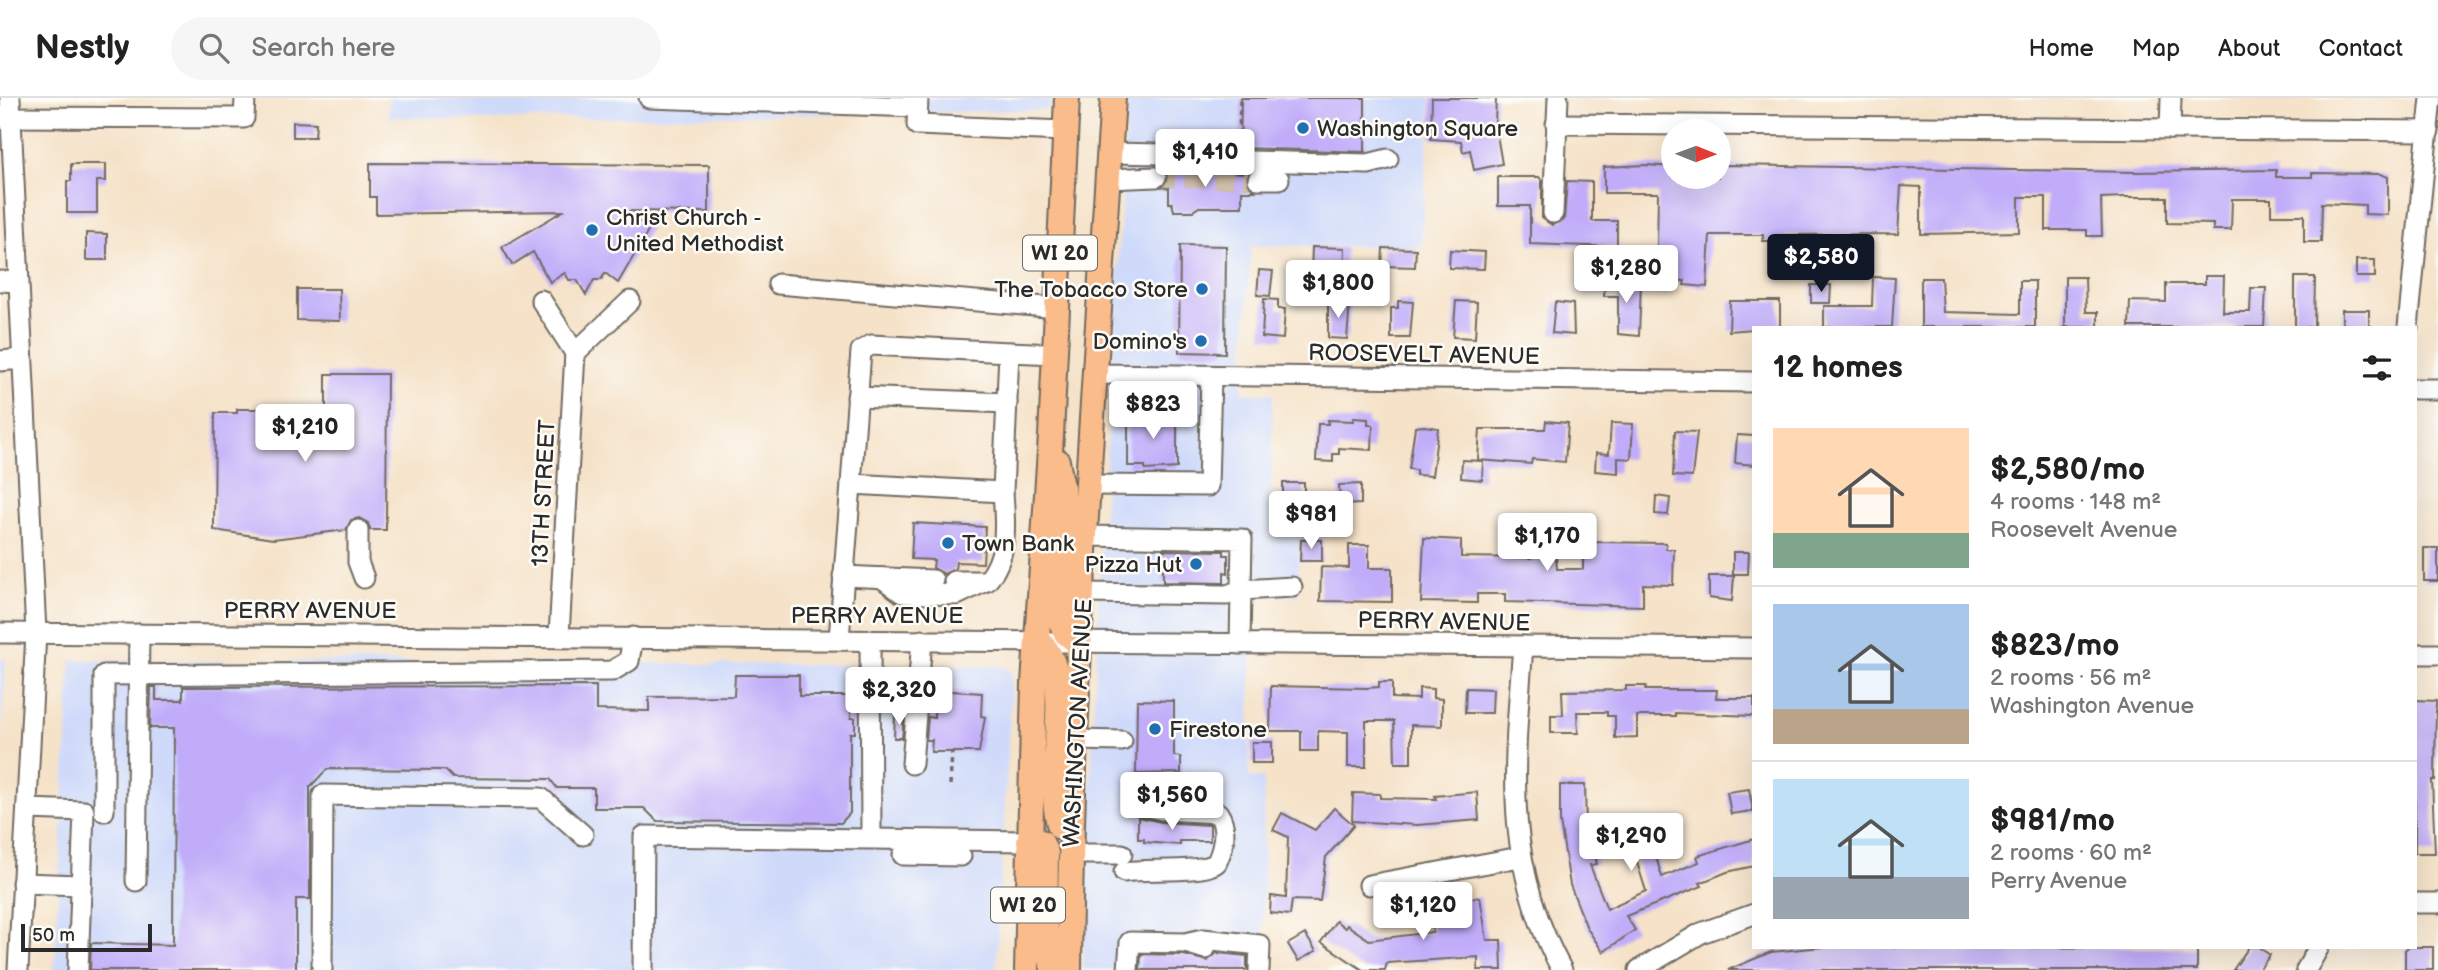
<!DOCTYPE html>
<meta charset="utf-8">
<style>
:root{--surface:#fff;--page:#f6f6f6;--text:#222;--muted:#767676;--line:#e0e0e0;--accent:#111827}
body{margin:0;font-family:"Balsamiq Sans",sans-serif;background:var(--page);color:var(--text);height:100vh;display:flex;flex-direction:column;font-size:26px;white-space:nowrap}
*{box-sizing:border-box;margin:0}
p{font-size:23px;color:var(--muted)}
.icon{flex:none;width:38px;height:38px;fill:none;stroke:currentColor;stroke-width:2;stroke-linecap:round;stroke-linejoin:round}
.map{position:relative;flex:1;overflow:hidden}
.panel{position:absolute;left:1752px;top:228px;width:665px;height:623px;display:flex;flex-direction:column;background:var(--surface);border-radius:0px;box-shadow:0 7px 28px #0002}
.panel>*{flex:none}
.needle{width:46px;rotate:91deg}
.fabs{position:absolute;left:1661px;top:21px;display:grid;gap:14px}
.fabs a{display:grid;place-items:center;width:70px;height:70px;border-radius:50%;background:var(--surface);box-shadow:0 7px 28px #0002;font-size:35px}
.scale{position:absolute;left:21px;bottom:18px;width:131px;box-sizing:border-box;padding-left:7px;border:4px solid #2b2b2b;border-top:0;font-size:19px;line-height:24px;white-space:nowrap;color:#2b2b2b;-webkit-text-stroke:5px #fdfcf7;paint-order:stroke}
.price{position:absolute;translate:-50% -60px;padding:0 16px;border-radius:7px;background:#fff;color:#222;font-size:23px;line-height:46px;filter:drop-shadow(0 2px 4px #0008)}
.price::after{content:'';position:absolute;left:50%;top:42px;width:21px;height:16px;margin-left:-10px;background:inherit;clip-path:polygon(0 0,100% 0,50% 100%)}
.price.active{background:var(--accent);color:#fff}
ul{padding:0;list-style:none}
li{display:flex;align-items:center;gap:21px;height:175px;padding:0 21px}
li+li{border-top:2px solid var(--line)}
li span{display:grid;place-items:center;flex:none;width:196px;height:140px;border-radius:0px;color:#555}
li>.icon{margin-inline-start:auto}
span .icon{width:84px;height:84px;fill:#fffc;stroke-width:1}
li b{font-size:30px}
h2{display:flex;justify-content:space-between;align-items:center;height:84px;padding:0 21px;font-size:30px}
header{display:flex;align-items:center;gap:42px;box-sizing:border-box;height:98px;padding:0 35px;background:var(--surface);border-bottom:2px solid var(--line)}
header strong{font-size:33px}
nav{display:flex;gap:38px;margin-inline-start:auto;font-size:24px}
.search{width:490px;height:63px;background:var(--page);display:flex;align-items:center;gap:18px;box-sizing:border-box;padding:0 24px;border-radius:38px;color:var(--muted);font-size:26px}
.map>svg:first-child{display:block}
.built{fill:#cfdafa}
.building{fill:#c0acf9}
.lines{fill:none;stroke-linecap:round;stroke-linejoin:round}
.minor-tunnel{stroke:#cdbda9;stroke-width:19;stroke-dasharray:19 10;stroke-linecap:butt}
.minor-casing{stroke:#726b62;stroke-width:23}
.major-casing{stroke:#726b62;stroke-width:28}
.path{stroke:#726b62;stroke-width:3.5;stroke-dasharray:5 5;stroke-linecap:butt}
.minor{stroke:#fff;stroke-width:19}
.major{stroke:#f9bc8a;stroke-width:24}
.poi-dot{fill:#1f6fb2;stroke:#fdfcf7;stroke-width:2.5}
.labels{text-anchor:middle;stroke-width:5;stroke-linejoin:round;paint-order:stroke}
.shield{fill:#fdfcf7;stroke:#6a6a68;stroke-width:2}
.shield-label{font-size:21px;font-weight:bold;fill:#2b2b2b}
.poi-label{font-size:23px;fill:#2b2b2b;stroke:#fdfcf7;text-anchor:start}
.street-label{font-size:23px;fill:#2b2b2b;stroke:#fdfcf7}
</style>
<header>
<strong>Nestly</strong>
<div class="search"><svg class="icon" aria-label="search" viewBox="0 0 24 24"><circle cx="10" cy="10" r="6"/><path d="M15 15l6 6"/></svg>Search here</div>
<nav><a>Home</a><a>Map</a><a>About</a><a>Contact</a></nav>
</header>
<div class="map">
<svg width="2438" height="872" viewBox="0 0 2438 872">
<rect width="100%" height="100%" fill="#fdfcf7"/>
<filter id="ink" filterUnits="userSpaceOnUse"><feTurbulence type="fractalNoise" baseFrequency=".0143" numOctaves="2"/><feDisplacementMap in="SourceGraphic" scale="14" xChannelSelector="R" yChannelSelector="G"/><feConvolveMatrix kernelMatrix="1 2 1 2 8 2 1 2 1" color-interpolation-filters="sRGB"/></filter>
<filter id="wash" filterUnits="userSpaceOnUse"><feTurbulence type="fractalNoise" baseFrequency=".00686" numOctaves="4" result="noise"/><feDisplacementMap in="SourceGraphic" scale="28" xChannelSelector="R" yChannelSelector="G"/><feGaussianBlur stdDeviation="1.57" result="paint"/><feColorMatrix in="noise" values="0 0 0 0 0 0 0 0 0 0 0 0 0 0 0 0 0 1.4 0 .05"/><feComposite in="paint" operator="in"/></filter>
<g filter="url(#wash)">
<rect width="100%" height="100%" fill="#f5e2c8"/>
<g class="built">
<path d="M389,0h661l-1,12 -26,1 -547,9 -88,-3z"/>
<path d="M1128,0h303l-10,148h-170l-9,147h31l-2,120 28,1 -1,82h-45l-4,181 15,1 -1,192h-180l17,-404z"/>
<path d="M0,561h6l-6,93z"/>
<path d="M71,562l931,6 9,5 1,7 -16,292h-942z"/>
</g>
<g id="blocks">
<g class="building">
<path d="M1241,0h124v54l-125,-4z"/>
<path d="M1432,0h64l-1,25 7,41 -28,6 -4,-20 -7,2 -2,-11 -30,-2z"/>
<path d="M293,24l23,1 -1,14h-22z"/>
<path d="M370,65l339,2v47l-88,-1 29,17 -32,55 -13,-10 -4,7h-7l-8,15 -9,-15h-8l-4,-7 -15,9 -17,-30 -21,13 -10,-18 61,-36 -187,3v-17h-6z"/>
<path d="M71,66h35v17h-9v32h-30v-32h4z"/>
<path d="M1646,67l27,2v10h45v-11l9,-1 407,7 142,-2v7h36v-4l68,1 8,3v38l-23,-1v-9l-43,-2 -1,39h-17v-27h-33v-16h-39l-1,31h-18v-6l-46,-1v-26h-43l-23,1 1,38h-15v-6h-41v-33h-27v35l-98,2v-47l-20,-1 -3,48 -113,1v6h-22v-6h-53l-3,52 -23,-2 1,-4 -36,-2 1,-24h5l2,-4 1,-58h-54v-26z"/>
<path d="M1165,71l82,4v11l8,7h-13v16h-43l-6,4h-19l-2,-8h-3v-15l-7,-1 6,-10z"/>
<path d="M1498,79h41l3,4v37l10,7 12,-6 3,-38 25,1v39h25v26l-87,-3v-38h-32z"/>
<path d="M86,135l21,1v26h-21z"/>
<path d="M1180,147l46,1 -1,107 -46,-1z"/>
<path d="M1312,149l33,1 -1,26 -33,-1z"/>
<path d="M1383,150l33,1 -1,18 -33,-1z"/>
<path d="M1450,152l35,2 -1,17 -35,-1z"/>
<rect x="2356" y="162" width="19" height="17"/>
<path d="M1259,172l14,1 -3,25 -13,-1z"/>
<path d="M2205,178h19l-1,36h27l1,-24h15l-2,39h-135l1,-26 36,1v-18h39z"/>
<path d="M1873,179l22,1 -3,49h-68v-21h48z"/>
<path d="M2065,179h20l1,35h12v15h-33z"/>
<path d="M2295,179h20l-1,50h-19z"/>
<path d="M1921,180h20l2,34 77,2v-33h15v46h-114z"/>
<path d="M1605,181l36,3 -2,54 -21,-2v-38h-14z"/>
<path d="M1811,187h20l-1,18h-19z"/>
<path d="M297,191h42l1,32 -43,-1z"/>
<path d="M1264,201l14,1v9h7l-2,30 -21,-2z"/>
<path d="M1398,203l15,1 -3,36h-19v-30h7z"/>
<path d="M1456,203l21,1 -2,36 -22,-1z"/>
<path d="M1730,203h50v26l-51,4z"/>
<path d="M1328,204l22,1 -3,36 -19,-1z"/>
<path d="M1555,204l18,2 1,31 -22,-2z"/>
<rect x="2342" y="212" width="27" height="17"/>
<path d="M326,276h61l-1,156h-16l-2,-7 -9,-5 -8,2 -5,10 -73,9 -59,-9 1,-117h22v-4h51v5h38z"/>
<path d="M1128,315l49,1v54l-32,2v-4h-17z"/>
<path d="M1353,320l15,1v6h5l-1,25 -33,-2v6h-6v8l-17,-1 2,-37h10v-4l25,1z"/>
<path d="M1546,323l22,2 -3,39 -33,-3 -1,5 -53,-4 2,-31h65z"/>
<path d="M1611,325l22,1 -2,35 -13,-1v15l-23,-2 1,-18 13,1z"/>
<path d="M1424,328l14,2 -6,48 -16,-1v-5l-7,-1 6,-42z"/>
<path d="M1675,333l22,1 -5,45 -19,-1z"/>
<path d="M1737,337l17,1v29l-19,-2z"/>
<path d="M1462,362l21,1 -1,19 -21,-2z"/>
<rect x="1283" y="385" width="21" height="21"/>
<path d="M1361,386v20l-21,1 -1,-20z"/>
<path d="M1656,398l14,2 -2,17 -13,-1z"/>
<path d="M913,425l72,4 -2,36 -27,-1 -1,7 -11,5 -11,-6 1,-8 -23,-1z"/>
<path d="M1572,426h17v18l77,1v6h8l-1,36 -30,-1v22l-138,-4v-8h-28v9l-56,-1 3,-64 37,2v17l70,1 -1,-24h24l3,35h26v-27h-12z"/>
<path d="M1301,442h21v21h-22z"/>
<path d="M1349,447h20v23h23v34l-72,-1 1,-34 28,1z"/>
<rect x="2424" y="450" width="14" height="33"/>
<path d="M1163,452l61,1v4h4v18l-4,-1v11l-61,-1z"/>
<path d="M1733,454h16l-1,22h-15z"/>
<path d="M1709,478h25l-2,25 -23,-3z"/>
<path d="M735,577h64v21h52v22h4v15h-5v80l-9,10 -184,-2 -13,-13h-50v-20h-37l-7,-9 -97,-1 -8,-8 -118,-1 -17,18v112h-14v71h-206l1,-27 82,2 1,-217h-24l1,-41h5v13h27v-13l413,-1v24l53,1v-14l85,-1z"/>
<path d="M1379,584h13v16l27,1v-11l14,1v9l9,1v27l-31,-1v38h-16l-1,-42h-28v46h-18v-35l-30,-1v20h-17v-20h-31l1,-45 96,2 12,-1z"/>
<path d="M1626,588h20l-1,4h72l-1,8h38v18l-79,-3v3h-38v21l-22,1v-22h-8v-4h-30l1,21h-27v-18h12l-1,-24 64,-1z"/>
<path d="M1466,590l27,1 -1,24h-27z"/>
<path d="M935,592l47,3 -1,23 4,1 -6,35h-48l1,-12h-6l2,-23 6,1z"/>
<path d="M1137,602l37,1v55l7,1v16l-45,1z"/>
<path d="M2415,602l21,1 -1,79h-3l3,73h-20z"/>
<path d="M895,617l9,1 -2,22h-8z"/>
<rect x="1252" y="644" width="20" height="21"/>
<path d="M1560,687h25l1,42h3l8,37 -7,1 17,44 39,-18 -13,-41 19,-6 10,33 37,-15 -2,-6 57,-17v27l-27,6 -27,11 2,3 -76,30 9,14 -32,22 -16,-24 -17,-43 -10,-63z"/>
<path d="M1749,691l4,22 -22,3 -4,-22z"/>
<path d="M1477,694l2,28 -62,5 -65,-4 1,-28 27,1v4l56,1 -1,-3z"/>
<path d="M1334,710l20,17 -28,32 -6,44 -28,-1 -2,15 -20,-2 1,-17 15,2 2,-61 -15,-7 9,-17 33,17z"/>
<path d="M1138,719l23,5 49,3v16h-30v4l-36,-3v-3h-6z"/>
<path d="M1480,799l7,43h14l1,30h-24v-13l-91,6 -2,7h-22l-42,-28 15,-21 9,7 2,-3 22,15 64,-8 -2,-11 24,-4 -3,-15z"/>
<path d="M1305,836l11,17 -18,10 -10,-17z"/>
<path d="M1823,849l374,1v22h-469l43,-18z"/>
<path d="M2249,849h9l12,8 -11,15h-26z"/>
<path d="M2408,849h25v23h-28v-20z"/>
<path d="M1217,855l30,3v14h-107l1,-16 43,1 23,6z"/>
</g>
</g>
</g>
<g filter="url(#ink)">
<use href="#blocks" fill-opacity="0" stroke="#726b62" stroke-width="2"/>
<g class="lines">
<path class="minor-tunnel" d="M1156,79l102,2"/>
<g class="minor-casing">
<g id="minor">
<path d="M10,0l26,535 -18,337"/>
<path d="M649,0l268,9"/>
<path d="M918,0l-1,27 148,6"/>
<path d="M0,19l244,1 1,-20"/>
<path d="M1556,26l873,7"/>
<path d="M2170,31l1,-31"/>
<path d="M1109,55l54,1 50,6 155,4 20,-5"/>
<path d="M1108,81l48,-2"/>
<path d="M1258,81h21"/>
<path d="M1553,115l5,-115"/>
<path d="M0,183l18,1"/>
<path d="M778,186l280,24"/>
<path d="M541,202l34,53 55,-52"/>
<path d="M2408,229l23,-229"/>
<path d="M0,263l22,-2"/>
<path d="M1095,276l659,8"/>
<path d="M2415,291h23"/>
<path d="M857,299l150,6"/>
<path d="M851,386l10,-133 10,-6 138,7"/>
<path d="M1090,387l118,1 3,-109"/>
<path d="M358,432v32l6,16"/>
<path d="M843,478l90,4"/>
<path d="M882,480l20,15 55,2 25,-12"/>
<path d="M954,483h33c22,-25 18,-58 16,-89"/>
<path d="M1083,495l144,2 14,-5 1,-51 -155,-3"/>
<path d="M0,535l1754,15"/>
<path d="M559,538l16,-283"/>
<path d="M839,541l12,-155 152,8 6,-140 47,2"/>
<path d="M870,542l1,198"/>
<path d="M1240,546l1,-54 51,-3"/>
<path d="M1523,548c-9,118 -21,216 39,324"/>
<path d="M2415,556h23"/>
<path d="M1075,642l47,1"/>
<path d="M912,666l10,-124"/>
<path d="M27,711l57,2 -6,159"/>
<path d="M104,713v-136l508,-4 17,-10 4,-24"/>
<path d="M1070,756h52"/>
<path d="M903,757l58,1"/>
<path d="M1124,774c21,-4 81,2 93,-10 7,-16 11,-34 1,-49l-56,-3 -26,-6"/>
<path d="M136,783l3,-247"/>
<path d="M22,785l59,2"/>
<path d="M1369,787l151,-28"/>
<path d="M2415,805h23"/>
<path d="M1189,844l14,-3 57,6 -1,25"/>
<path d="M322,872l1,-175 218,3 42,37"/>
<path d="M643,872l1,-134 385,5"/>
<path d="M1128,872l2,-28 56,1 19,6"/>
<path d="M1639,872l62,-37 53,-19"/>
<path d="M2306,872l13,-23"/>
</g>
</g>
<g class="major-casing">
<g id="major">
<path d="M1057,363l11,58 -7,103 5,11 11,9"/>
<path d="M1037,542c43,32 5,137 23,187"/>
<path d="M1029,743l12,1 5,11 -1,72 8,45"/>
<path d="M1027,872l7,-287 17,-247 16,-338"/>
<path d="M1069,872c3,-291 25,-582 44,-872"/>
</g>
</g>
<g class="path">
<path d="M1239,47l1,-47"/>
<path d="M950,687l2,-32"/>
</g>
<use href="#minor" class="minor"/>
<use href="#major" class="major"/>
</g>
</g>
<g class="poi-dot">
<circle cx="1303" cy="30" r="7"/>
<circle cx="592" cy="132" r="7"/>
<circle cx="1202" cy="191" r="7"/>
<circle cx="1201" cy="243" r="7"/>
<circle cx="948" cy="445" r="7"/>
<circle cx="1196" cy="466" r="7"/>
<circle cx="1155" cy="631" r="7"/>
</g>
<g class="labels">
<g class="shield">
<rect x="1023" y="137.5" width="74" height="35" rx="5"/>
<rect x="991" y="789.5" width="74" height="35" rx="5"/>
</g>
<g class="shield-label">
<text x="1060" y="162">WI 20</text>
<text x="1028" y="814">WI 20</text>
</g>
<g class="poi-label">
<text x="1317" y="38">Washington Square</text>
<text x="606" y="127">Christ Church -<tspan x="606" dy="26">United Methodist</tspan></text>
<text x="1188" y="199" text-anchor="end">The Tobacco Store</text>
<text x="1187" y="251" text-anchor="end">Domino's</text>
<text x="962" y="453">Town Bank</text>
<text x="1182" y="474" text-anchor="end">Pizza Hut</text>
<text x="1169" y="639">Firestone</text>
</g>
<g class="street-label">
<text transform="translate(1424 256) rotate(1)" y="8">ROOSEVELT AVENUE</text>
<text transform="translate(543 395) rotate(-87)" y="8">13TH STREET</text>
<text x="310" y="520">PERRY AVENUE</text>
<text x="877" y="525">PERRY AVENUE</text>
<text transform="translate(1444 523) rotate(1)" y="8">PERRY AVENUE</text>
<text transform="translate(1077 625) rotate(-87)" y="8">WASHINGTON AVENUE</text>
</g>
</g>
</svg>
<div class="fabs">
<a><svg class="needle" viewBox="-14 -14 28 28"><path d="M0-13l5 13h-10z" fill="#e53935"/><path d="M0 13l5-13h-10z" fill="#767676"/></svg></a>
</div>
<div class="scale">50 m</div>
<b class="price" style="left:1205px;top:91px">$1,410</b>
<b class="price active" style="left:1821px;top:196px">$2,580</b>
<b class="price" style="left:1626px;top:207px">$1,280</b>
<b class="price" style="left:1338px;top:222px">$1,800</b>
<b class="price" style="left:1153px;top:343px">$823</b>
<b class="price" style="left:305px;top:366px">$1,210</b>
<b class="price" style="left:1311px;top:453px">$981</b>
<b class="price" style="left:1547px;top:475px">$1,170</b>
<b class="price" style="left:899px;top:629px">$2,320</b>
<b class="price" style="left:1172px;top:734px">$1,560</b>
<b class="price" style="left:1631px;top:775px">$1,290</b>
<b class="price" style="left:1423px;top:844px">$1,120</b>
<section class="panel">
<h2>12 homes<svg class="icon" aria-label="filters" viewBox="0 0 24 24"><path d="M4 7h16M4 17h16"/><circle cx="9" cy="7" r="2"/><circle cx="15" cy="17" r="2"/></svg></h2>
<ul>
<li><span style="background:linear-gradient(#ffd9b3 75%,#7fa58c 0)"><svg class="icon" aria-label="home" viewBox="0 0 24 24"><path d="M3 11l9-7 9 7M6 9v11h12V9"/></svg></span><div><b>$2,580/mo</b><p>4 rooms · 148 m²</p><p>Roosevelt Avenue</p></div></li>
<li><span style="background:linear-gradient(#a9c7e8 75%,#b9a48a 0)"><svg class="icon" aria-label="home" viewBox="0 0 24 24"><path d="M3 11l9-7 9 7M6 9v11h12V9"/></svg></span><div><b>$823/mo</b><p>2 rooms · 56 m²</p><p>Washington Avenue</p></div></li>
<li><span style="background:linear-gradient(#bfe0f5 70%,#9aa5b1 0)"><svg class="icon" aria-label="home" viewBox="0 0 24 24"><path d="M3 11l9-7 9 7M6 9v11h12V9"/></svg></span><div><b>$981/mo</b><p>2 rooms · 60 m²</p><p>Perry Avenue</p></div></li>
</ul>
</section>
</div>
